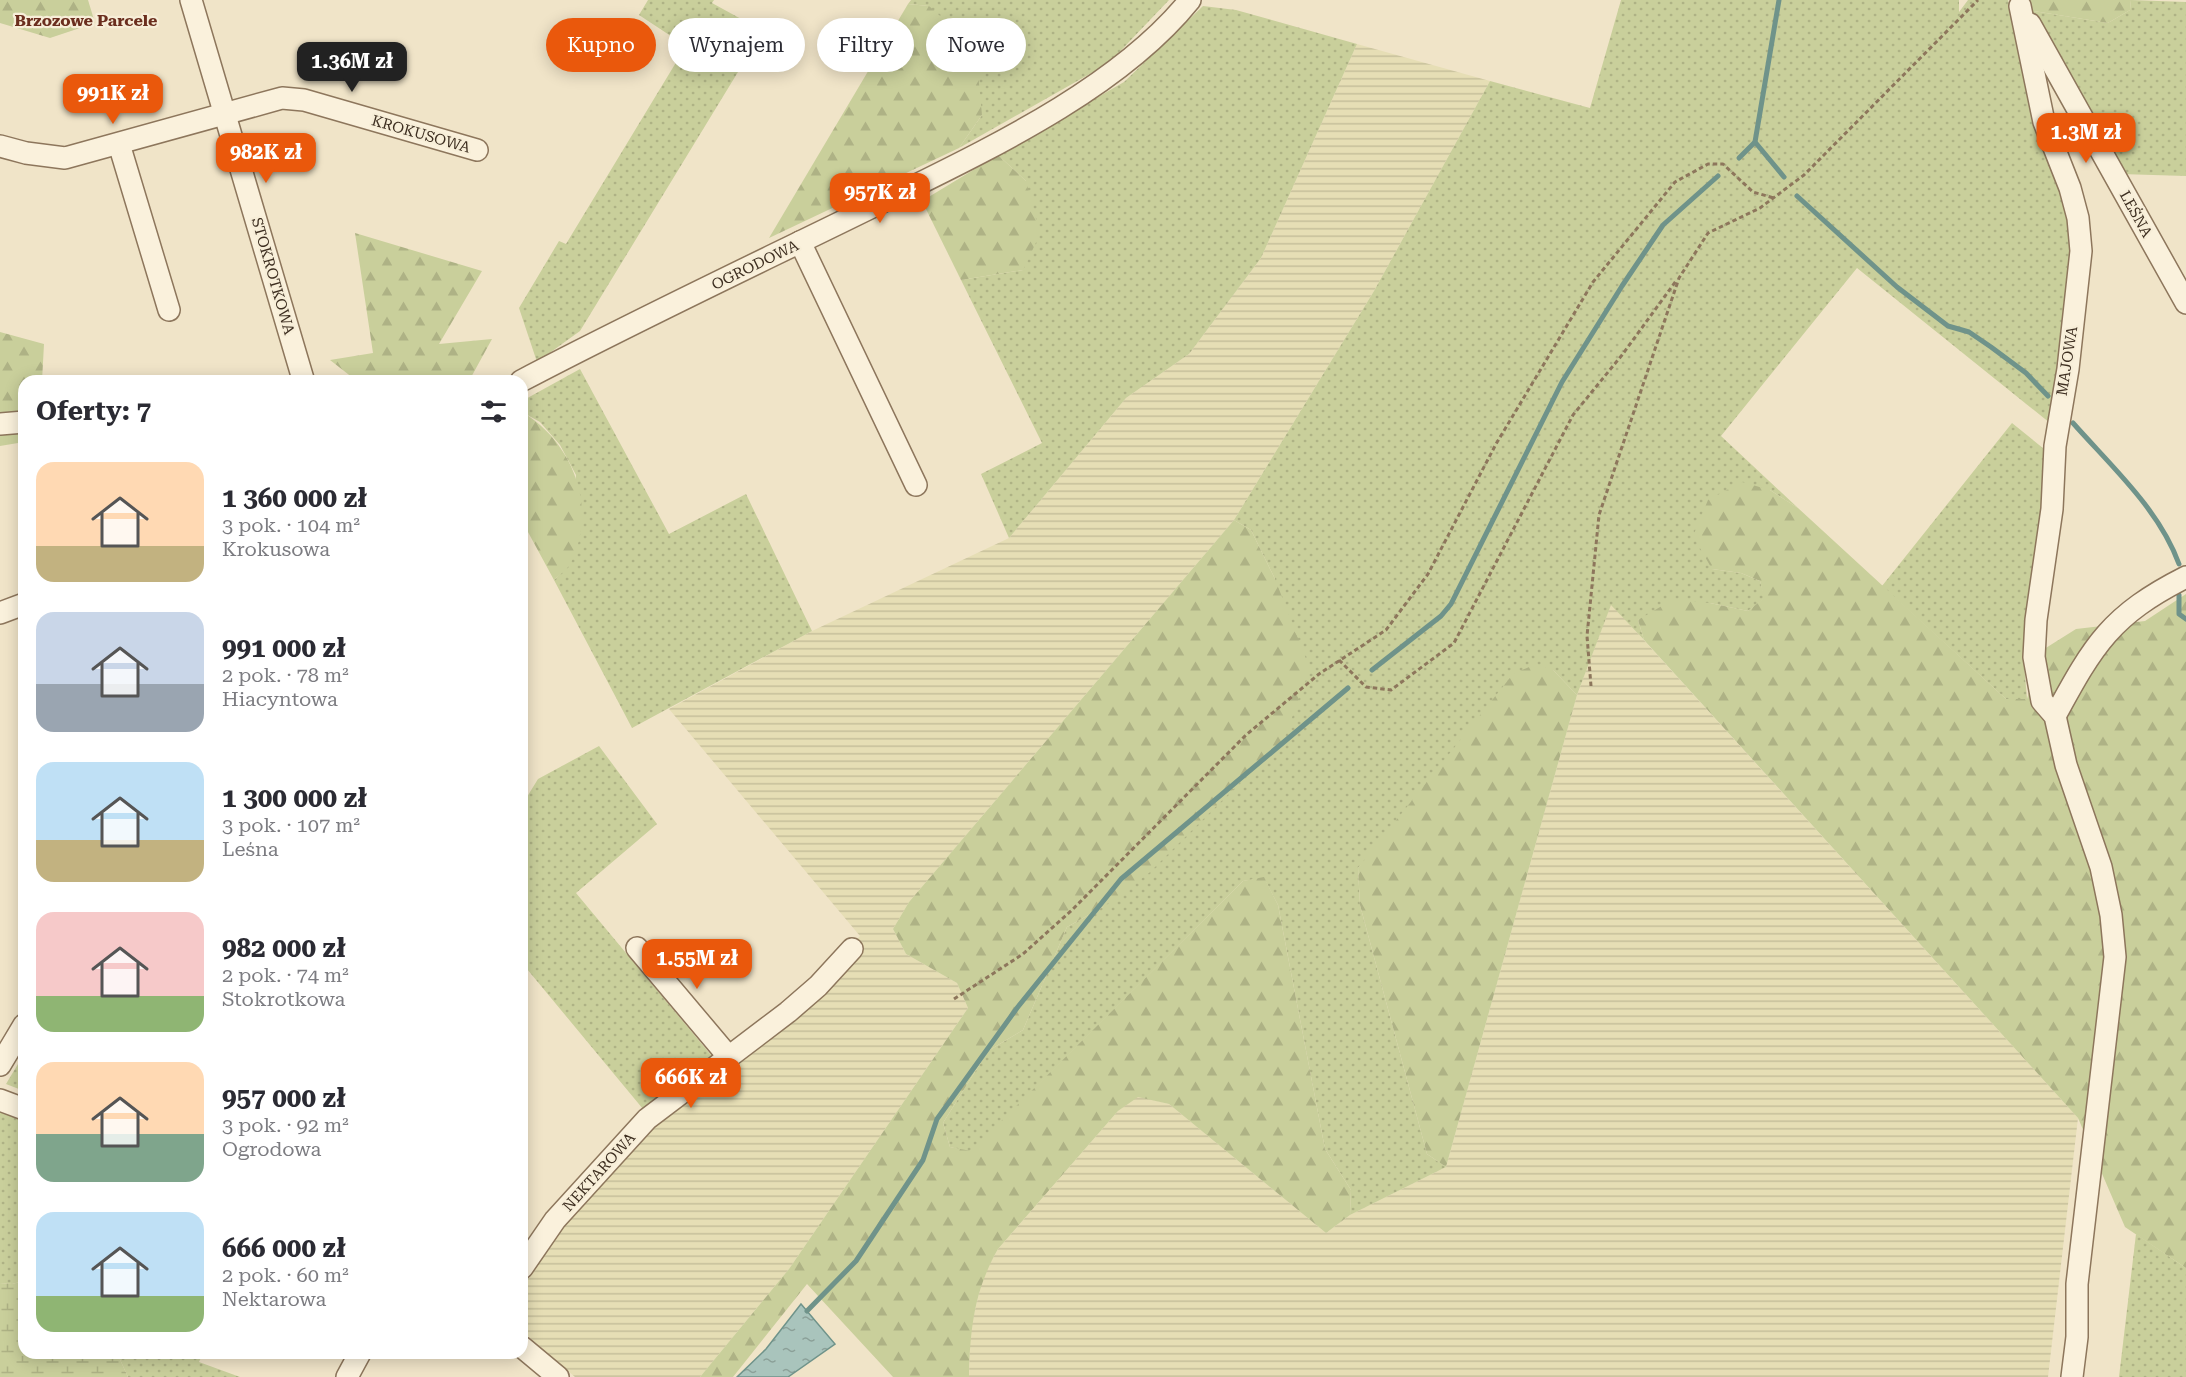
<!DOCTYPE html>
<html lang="pl">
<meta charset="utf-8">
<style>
:root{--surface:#fff;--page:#f2f2f3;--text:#2b2b33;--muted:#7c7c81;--accent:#ea580c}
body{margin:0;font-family:"Roboto Serif",serif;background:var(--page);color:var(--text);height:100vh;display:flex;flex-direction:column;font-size:22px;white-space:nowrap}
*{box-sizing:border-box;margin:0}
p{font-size:20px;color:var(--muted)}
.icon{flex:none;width:33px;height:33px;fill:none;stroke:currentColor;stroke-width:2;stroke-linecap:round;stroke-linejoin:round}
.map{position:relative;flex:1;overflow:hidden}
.details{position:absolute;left:18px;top:375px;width:510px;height:984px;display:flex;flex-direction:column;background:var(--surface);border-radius:18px;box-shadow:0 3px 15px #0003}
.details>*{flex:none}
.top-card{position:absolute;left:546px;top:18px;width:570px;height:54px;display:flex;gap:12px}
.price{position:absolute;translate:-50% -51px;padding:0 14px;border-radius:12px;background:var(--accent);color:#fff;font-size:20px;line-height:39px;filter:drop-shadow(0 2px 3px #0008)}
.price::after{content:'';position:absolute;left:50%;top:36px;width:18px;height:14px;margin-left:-9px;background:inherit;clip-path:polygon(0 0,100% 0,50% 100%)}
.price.selected{background:#222;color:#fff}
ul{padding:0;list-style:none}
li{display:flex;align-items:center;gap:18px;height:150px;padding:0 18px}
li span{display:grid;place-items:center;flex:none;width:168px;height:120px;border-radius:18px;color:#555}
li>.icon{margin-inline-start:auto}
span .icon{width:72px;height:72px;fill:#fffc;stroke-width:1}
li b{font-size:26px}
h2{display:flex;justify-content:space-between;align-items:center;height:72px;padding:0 18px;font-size:26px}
.pill{padding:0 21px;border-radius:27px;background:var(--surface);box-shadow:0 3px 15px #0003;font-size:21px;line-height:54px}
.pill.selected{background:var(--accent);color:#fff}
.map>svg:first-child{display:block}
.farmland{fill:url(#farmland-rules)}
.grass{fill:url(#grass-dots)}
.forest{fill:url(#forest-firs)}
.wetland{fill:url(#wetland-marsh)}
.water{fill:url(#water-ripples);stroke:#6f938a;stroke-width:1.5}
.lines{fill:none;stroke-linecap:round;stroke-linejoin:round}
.stream{stroke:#6f938a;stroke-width:5}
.minor-casing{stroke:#8d765c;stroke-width:24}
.path{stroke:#8d765c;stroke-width:3;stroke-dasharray:4.5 3;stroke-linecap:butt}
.minor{stroke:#faf1dc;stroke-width:21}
.labels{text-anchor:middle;stroke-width:4.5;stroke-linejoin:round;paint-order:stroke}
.street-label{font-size:15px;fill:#3d2e20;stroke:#f7eed8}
.neighbourhood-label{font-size:16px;font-weight:bold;fill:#6b2e1e;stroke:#f7eed8}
</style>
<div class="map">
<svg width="2186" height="1377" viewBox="0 0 2186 1377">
<defs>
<pattern id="farmland-rules" width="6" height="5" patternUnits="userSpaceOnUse" patternTransform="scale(1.5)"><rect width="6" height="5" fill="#e6deb5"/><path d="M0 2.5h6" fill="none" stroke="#c6bf9b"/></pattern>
<pattern id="grass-dots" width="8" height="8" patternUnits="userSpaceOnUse" patternTransform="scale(1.5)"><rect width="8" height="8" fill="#c9cf9b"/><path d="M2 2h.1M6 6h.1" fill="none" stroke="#aeb285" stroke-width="1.8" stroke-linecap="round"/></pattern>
<pattern id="forest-firs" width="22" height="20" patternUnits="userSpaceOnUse" patternTransform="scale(1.5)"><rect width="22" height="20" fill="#c9cf9b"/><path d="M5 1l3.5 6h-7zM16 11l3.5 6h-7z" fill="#aeb285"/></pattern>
<pattern id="wetland-marsh" width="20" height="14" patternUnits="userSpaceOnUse" patternTransform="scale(1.5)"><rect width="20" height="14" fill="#c9cf9b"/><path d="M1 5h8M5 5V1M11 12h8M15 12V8" fill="none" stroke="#aeb285"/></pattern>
<pattern id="water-ripples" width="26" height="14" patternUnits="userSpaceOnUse" patternTransform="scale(1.5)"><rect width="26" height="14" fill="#a9c4bc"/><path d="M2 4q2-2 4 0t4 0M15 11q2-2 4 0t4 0" fill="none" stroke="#8ba098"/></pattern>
</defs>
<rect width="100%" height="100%" fill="#f0e4c8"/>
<g class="farmland">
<path d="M1357,44l133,37 -116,210 -140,229 -325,382 -16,27 13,25 51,29 11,25 -179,261 -89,108h-125l-53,-46v-56l130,-153 147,-123 61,-63 -191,-227 143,-78 197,-93 117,-140 63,-44 72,-96z"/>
<path d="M1611,604l467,514 -30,259h-1079l1,-47 14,-56 14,-25 120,-138 20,-15 31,8 157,129 24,-18 96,-48 131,-472z"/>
</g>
<g class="grass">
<path d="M648,0h66l-2,3 51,28 -183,300 -43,31 -18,-54 40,-67 7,3 120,-198 -47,-31z"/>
<path d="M911,0h258l-60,63 -150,85 23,-33 -53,-109 -21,-2z"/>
<path d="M1621,0h338v12l9,-12h40l64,219 2,42 -24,162 -193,-155 -136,168 77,72 -28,-18 -58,79 29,4 19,8 5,17 -17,13 -38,-8 -72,17 6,20 -33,-35 -34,90 -24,-25 -195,198 2,37 67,249 19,13 -96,48 1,-25 -26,-41 -47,-244 -14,-27 -21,3 -272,271 -21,-5 -7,-24 45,-72 35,-21 44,-103 36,-20 172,-328 -24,-49 -17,-10 140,-229 116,-210 100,27z"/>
<path d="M2131,0l55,2v174l-66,-2 -92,-164 80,13 22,-13z"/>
<path d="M1203,6l33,4 121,34 -96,214 -72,96 -63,44 -117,140 -28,-64 61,-31 -81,-163 62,-10 3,-89 -28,-26 126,-73z"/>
<path d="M580,369l89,165 77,-40 66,137 -180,97 -78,-148 15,-15 7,-90 -16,-30 -20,-23 -18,-10v-11z"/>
<path d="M2012,423l37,30 -26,199 4,47h-21l-124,-113z"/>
<path d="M599,746l58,78 -81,69 140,168 -73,48 -121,-146v-158l16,-26z"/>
<path d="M24,1054v37l-18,-7z"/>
<path d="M0,1110l24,10v161l-12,3 -12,-1z"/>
<path d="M2136,1234l50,34v109h-67z"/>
<path d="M117,1353h86l-4,9 41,15h-112z"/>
</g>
<g class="forest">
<path d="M0,0h88l7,23 -45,15 -50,-15z"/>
<path d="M2024,0h107l-1,10 -22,13 -80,-13z"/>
<path d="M908,4l21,2 29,26 20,41 4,42 -23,33 -190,90z"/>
<path d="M998,155l28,26 14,53 -17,36 -62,10 -39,-79z"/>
<path d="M355,233l127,38 -43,73 53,-5 -23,42h-20l-24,-5 -72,2 -23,-18 43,-7z"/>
<path d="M0,332l44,12 -2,37h-18v61l-24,4z"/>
<path d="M522,412c51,30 77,97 48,152 -3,6 -11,11 -16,16l-32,-59z"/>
<path d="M1742,482l28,8 28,18 208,191h21l14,-48 35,-22 69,-8 41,-27v674l-61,-41 -47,-109 -434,-478 -6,-20 34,-20 38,3 38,8 16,-13 -4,-17 -19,-8 -29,-4 -19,-33 15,-36z"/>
<path d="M1234,520l17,10 24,49 35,90 -26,70 -135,134 -46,34 -36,20 -44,103 -35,21 -45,72 7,24 21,4 272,-270 21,-4 14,28 47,244 26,41 -1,25 -24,18 -157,-129 -31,-7 -20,14 -120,138c-24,42 -28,81 -29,128h-76l-86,-93 -74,93h-33l89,-108 179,-261 -11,-25 -51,-29 -13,-25 16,-27z"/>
<path d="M1536,664l17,6 24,25 -131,472 -19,-13 -67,-249 -2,-37 155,-194z"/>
</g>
<path class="wetland" d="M24,1281v72h93l11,24h-128v-94l12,1z"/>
<path class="water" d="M801,1304l34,40 -47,33h-51l29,-28z"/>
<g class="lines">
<g class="stream">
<path d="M1779,0l-24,142 29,35"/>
<path d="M1739,158l16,-16"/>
<path d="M1797,196l100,91 51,39 21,6 22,15 35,26 22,23"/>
<path d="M2073,423c38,43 86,86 106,141"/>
<path d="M2179,595v19l7,5"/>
<path d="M1372,670l69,-54 10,-12 111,-222 60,-96 41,-61 55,-49"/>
<path d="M807,1311l49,-50 67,-101 14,-41 80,-111 104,-129 227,-191"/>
</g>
<g class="minor-casing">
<g id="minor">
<path d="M191,0l112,379"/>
<path d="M2020,6l24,116 26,66 8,30 3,33 -13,118 -13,77 -3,63 -16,111 -2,37 8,44 13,15 11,49 35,102 10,48 4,42 -38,327v53l-5,40"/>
<path d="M2030,24l156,279"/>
<path d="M119,144l50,166"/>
<path d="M0,146l26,7 39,5 217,-60 22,2 173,50"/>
<path d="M800,242l116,243"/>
<path d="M521,381c116,-61 235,-117 353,-175 104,-52 242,-114 316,-206"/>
<path d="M0,424l24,-2"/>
<path d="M0,613l24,-9"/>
<path d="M2055,716c39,-72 56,-101 131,-139"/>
<path d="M637,948l91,108"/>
<path d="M0,1065l24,-40"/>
<path d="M0,1100l24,9"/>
<path d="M522,1268l33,-48 92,-101 141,-107 30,-26 34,-37"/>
<path d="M522,1347l36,30"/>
<path d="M347,1377l13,-24"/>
</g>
</g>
<g class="path">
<path d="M1339,660l27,27 25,3 63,-47 119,-228 49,-60 54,-74"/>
<path d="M1591,686l-4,-50 12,-121 80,-237 29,-45 52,-25 44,-33 174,-175"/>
<path d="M954,999l69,-45 50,-45 173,-174 73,-61 67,-44 42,-56 68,-130 97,-162 82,-100 33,-18h15l30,28 21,6"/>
</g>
<use href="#minor" class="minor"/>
</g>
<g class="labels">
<g class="street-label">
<text transform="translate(421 134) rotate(16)" y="5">KROKUSOWA</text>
<text transform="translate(2136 214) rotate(61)" y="5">LEŚNA</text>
<text transform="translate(755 265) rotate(-26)" y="5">OGRODOWA</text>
<text transform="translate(273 276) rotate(74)" y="5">STOKROTKOWA</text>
<text transform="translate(2067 361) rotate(-81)" y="5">MAJOWA</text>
<text transform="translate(599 1172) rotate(-48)" y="5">NEKTAROWA</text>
</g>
<g class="neighbourhood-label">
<text x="86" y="26">Brzozowe Parcele</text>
</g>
</g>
</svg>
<b class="price selected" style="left:352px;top:93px">1.36M zł</b>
<b class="price" style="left:113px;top:125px">991K zł</b>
<b class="price" style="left:2086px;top:164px">1.3M zł</b>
<b class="price" style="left:266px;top:184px">982K zł</b>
<b class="price" style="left:880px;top:224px">957K zł</b>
<b class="price" style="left:697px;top:990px">1.55M zł</b>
<b class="price" style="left:691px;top:1109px">666K zł</b>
<div class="top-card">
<a class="pill selected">Kupno</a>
<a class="pill">Wynajem</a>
<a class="pill">Filtry</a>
<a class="pill">Nowe</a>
</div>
<section class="details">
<h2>Oferty: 7<svg class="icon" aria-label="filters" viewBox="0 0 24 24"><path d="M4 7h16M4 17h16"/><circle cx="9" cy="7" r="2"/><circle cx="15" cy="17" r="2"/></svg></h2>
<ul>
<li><span style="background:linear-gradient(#ffd9b3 70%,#c2b280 0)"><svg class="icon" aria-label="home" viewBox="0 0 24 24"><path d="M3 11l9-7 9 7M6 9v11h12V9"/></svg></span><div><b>1 360 000 zł</b><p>3 pok. · 104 m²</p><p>Krokusowa</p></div></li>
<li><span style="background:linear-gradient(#c9d6e8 60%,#9aa5b1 0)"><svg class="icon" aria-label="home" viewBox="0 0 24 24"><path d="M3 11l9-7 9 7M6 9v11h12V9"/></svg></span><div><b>991 000 zł</b><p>2 pok. · 78 m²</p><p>Hiacyntowa</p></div></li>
<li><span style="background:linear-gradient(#bfe0f5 65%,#c2b280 0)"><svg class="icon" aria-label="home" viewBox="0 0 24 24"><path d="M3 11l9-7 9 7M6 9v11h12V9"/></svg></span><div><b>1 300 000 zł</b><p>3 pok. · 107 m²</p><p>Leśna</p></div></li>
<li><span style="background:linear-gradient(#f6c9c9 70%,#8fb573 0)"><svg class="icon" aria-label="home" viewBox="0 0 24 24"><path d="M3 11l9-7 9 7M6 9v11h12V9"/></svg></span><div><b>982 000 zł</b><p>2 pok. · 74 m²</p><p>Stokrotkowa</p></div></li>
<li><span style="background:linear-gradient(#ffd9b3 60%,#7fa58c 0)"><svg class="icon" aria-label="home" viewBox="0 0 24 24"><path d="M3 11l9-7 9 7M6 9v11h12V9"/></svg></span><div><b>957 000 zł</b><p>3 pok. · 92 m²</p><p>Ogrodowa</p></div></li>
<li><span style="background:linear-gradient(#bfe0f5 70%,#8fb573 0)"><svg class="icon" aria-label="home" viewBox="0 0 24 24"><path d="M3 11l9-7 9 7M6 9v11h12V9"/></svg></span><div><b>666 000 zł</b><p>2 pok. · 60 m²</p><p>Nektarowa</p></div></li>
</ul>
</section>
</div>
